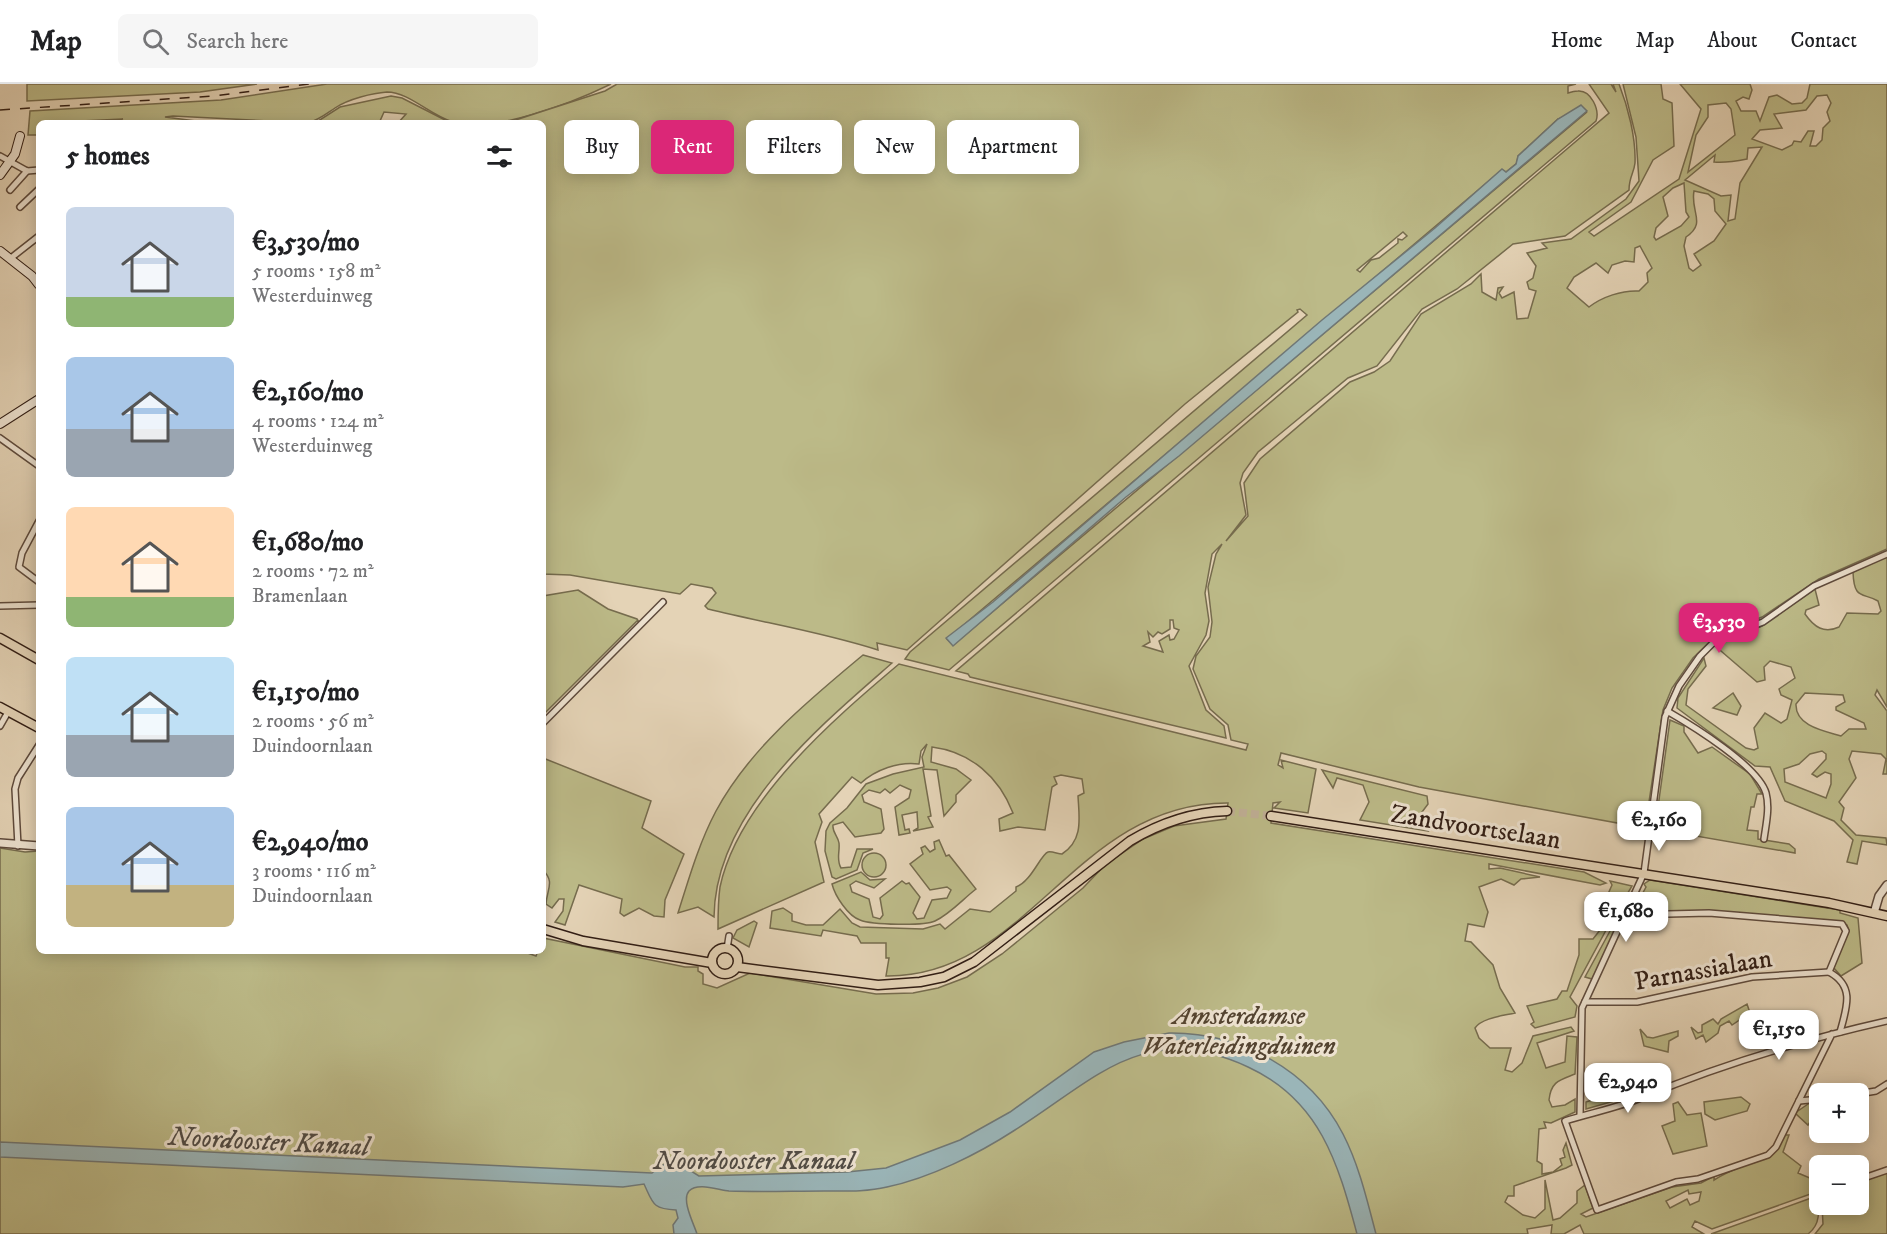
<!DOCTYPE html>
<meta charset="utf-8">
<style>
:root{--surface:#fff;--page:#f6f6f6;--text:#202124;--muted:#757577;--line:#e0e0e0;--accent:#db2777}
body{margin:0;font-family:"IM FELL DW Pica",serif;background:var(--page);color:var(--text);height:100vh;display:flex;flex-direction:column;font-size:22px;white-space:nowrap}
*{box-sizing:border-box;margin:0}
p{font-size:20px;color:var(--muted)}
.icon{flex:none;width:33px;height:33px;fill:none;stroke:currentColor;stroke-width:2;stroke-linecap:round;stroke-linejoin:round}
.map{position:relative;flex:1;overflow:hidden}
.sheet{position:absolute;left:36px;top:36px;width:510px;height:834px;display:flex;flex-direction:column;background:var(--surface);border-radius:9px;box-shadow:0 3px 15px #0003}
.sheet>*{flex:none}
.guide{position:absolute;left:564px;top:36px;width:570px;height:54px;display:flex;gap:12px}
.buttons{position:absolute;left:1809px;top:999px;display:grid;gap:12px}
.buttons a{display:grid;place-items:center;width:60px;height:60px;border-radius:9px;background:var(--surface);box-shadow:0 3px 15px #0003;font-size:30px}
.price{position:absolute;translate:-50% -51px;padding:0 14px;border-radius:12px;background:#fff;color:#222;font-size:20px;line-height:39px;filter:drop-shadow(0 2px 3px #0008)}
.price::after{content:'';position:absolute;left:50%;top:36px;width:18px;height:14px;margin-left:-9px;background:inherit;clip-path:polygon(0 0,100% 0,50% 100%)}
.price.current{background:var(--accent);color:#fff}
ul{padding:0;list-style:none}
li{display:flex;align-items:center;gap:18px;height:150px;padding:0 30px}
li span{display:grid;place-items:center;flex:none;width:168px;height:120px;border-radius:9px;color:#555}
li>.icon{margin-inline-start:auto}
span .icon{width:72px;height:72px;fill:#fffc;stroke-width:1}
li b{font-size:26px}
h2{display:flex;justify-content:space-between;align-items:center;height:72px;padding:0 30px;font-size:26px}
.pill{padding:0 21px;border-radius:9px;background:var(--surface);box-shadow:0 3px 15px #0003;font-size:21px;line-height:54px}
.pill.current{background:var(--accent);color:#fff}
header{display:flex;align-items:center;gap:36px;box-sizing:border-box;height:84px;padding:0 30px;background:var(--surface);border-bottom:2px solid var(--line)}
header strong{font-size:28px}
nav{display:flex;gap:33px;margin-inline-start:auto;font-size:21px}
.search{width:420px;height:54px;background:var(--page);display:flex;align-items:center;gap:15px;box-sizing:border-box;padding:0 21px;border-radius:9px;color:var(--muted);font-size:22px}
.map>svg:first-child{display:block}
.green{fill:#bcba88;stroke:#766c4e;stroke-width:1.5;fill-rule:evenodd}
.water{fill:#9ab5b8;stroke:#707876;stroke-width:1.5}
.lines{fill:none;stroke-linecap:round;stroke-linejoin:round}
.primary-tunnel{stroke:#c0af96;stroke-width:8;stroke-dasharray:8 4;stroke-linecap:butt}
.minor-casing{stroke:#5e4a3c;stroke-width:8}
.tertiary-casing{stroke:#5e4a3c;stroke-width:10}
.secondary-casing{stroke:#311d14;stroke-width:10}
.primary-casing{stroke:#311d14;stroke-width:11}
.minor{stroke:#ede2d0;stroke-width:5}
.tertiary{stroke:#ede2d0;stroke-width:7}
.secondary{stroke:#ede2d0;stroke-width:8}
.primary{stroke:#e4d3b6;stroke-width:8}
.rail{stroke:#311d14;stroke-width:1.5;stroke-dasharray:10 10;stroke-linecap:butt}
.labels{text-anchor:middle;stroke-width:6;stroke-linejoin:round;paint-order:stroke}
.street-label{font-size:26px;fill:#311d14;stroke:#ede2d0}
.park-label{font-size:26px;font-style:italic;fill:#544431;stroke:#ede2d0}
.water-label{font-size:27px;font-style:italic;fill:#504b45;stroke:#ede2d0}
</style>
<header>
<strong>Map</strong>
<div class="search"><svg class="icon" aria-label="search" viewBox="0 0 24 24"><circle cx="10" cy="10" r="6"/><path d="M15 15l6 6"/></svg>Search here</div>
<nav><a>Home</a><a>Map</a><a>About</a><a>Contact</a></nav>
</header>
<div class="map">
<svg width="1887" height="1150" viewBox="0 0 1887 1150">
<rect width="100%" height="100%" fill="#e4d3b6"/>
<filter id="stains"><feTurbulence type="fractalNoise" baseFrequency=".00333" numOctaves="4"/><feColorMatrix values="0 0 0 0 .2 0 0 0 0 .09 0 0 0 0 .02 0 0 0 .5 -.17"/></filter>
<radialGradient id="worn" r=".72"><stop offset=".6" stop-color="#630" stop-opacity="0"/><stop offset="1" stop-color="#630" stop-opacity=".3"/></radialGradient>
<g class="green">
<path d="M27,0h230l-57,8 -173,9z"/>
<path d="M327,0h284c-37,18 -117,50 -158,38 -22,-6 -44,-30 -66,-30 -14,1 -39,7 -52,16 -9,6 -16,12 -27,15l-135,-7 -8,1 31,4 78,2h-175l24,-4 -84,4v12h-11l2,-24 191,-11z"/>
<path d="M617,0h959l-8,2v7c3,-1 6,-2 10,-2 13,-1 22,19 18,30l-59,50 -588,499 -44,-11 5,-7 397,-337 -7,-6 -3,1 1,2 -113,92 -278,246 -30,-7 1,7c-56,-18 -113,-27 -170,-41l-3,-3 11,-13 -4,-5 -21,-4 -11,10 -110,-19 -27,-1v-451h-37l99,-32zM1587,28l-634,533 -6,-6 555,-469 4,2 11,-9 1,-7 40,-37zM1403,148l4,4 -5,4 -4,-1v4l-19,15 -8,2 -11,12 -3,-2z"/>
<path d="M1589,0h22l5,8 -3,-8h6c9,23 17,54 16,79 -1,10 -6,14 -6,27l-64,46 -52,8 -56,45 -35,20 -45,57 -29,12 -90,74 -15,21 -3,10 6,32 -20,26 22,-25 -4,-33 16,-24 90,-77 24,-10 16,-11 31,-47 50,-30 10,-10 1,18 14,8 2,-12 5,-1 -4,6 3,5 12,-6 3,27 11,-1 8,-27 -7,-2 -2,-7 6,-4 3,-12 -9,-13 20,-5 -5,-5 29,-4 55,-40 13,-18 -3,-44 -13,-53h38l2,15 9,4 2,43 -21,14 -22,42 -42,30 5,4 85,-57 22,-70 -21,-25h70l2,6 -3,9 -6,-2 -7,4 5,10h15l4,10 9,-24 8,-2 15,9 10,-1 5,-5 3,-14h77v465l-68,30 -57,38 -46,19 -23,22 -21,30 -9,22 -18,118 -226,-41 -138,-34 -3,12 5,3 -2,-8 35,9 -8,44 -34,-5 6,-6 -7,1 -2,20 313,49 22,11 -6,2 -111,-21v5l11,-1 40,9 -19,2 -7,6 -13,-6 -22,8 9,25 -4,15 -16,-3 -3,17 6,1 22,23 7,23 15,25c-13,3 -33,5 -40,15l4,10 11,10h21l-6,22 7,2 10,-9 11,-27 38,-9 3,4 -37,12 9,25 19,-6 2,-26 10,1 -2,37c-15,6 -24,7 -26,26l3,7 13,-2 10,-6v13l-24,11 -7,-1 2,6 -7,1 -2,32 5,3v10l11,-2 9,-7 -2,-6 5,-2 -2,-7 3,-7 6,22 -6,3 -52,18v10h-6l-3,6 18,13 12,3 10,-9v-29l8,40 7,-2 17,-15v-12l8,-6 8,23 -12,6 5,3 86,-30 29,-4 13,-7v4c26,-17 57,-17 71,-45h4l-6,17 18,14 -3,7 19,8 2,10 -107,38 -17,-8 -3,6 12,7h-120l-4,-9 -16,9h-13l1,-9 -25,4 1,5h-1528v-386l25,4 14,-1v100h483l14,5 2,-5h5v-13l142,29h13v4l5,3v10l14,4 33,-15 126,21 37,-1 25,-5 29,-11 35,-23 81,-66 22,-23 38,-26 31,-13 52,-7 2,-16c-153,-1 -200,175 -342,173l3,-18h-3v-15h-25l-4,-7 -34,-6 -2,6 -51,-8 2,-17 11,-3 9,6v7l14,4h17l17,-16 12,14 8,4 63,2 17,-5 5,5 25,-20 20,3 26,-21v-4c15,-5 25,-33 32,-35 4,-1 10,2 14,2 22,-14 17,-37 16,-58l6,-3 -2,-14 -21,-4 -7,2 3,7 -5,3 -7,43 -27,-3 -18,4 -1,-12 14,-6c-14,-36 -42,-61 -81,-66l-1,15 25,7 15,11 -15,15v7l-12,14 -7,-46 -14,-1 8,47 -3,1 5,10 -20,4 5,-3 -1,-16 -15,3 3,15 4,-1 1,4 -11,2 -4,-28 14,-9 2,-8 -11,-5 -10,8 -5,-4 -5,4 -11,-3 -7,5 2,7 17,7 3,20 -3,4 -26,4 -12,-15 -10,3c-1,7 5,11 6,18 1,9 -3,17 2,25l10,-1 6,-18h16l-10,4 -6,17 -21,9 -4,-2 -7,-26 1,-20 4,-8 17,-15 19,-24 27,-10 31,-7 -2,-10 5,-13 -6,7 -2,13c-20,-3 -44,6 -58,19l-9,-6 -33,37 3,8 -7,20 9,40 -106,47c0,-14 0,-28 2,-42 18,-86 115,-169 179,-223l347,86 2,-6 -17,-4 -3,-15 -18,-16 -17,-40 3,-13 14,-19 2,-15 -4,-35 8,-33 6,-10 -10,10 -7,39 4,28 -3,14 -17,31 17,44 18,16 2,12 -256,-61 -2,-3 -12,-3 653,-558zM1827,11l4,8 -4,9 3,9 -7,7 -1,12 -6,6h-6l4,-15h-6l-7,11 -7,-1 -2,4 -10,5 -30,-11 8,-9 22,-2 -8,-14 32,-4 11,-14zM1726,19l5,6 4,26 -47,37 8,-37 12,-18v-12zM1762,63l-22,36 -5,36 -7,2 3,-26 -10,1 -36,-16 30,-25 -1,7c11,1 23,-1 33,-3l1,-11zM1684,99l2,29 3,5 -8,9 -25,14 -2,-3 2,-9 12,-12 -5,-19 10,-9zM1694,107l14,3 6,5 1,12 11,13 -12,17 -20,13 7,11 -8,6 -4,-3 -5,-22 2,-9c21,-14 4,-25 8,-46zM1640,162l12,22 -5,5 1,9 -9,9c-17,-1 -37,6 -50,16l-22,-19 7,-11 22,-14 12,10 4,-8 13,-4 9,1 1,-14zM1170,536h3l1,8 5,2 -5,9 -4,1 -1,-5 -10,6 4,11 -20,-6 7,-4 -2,-10 5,5 5,-5 4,2 8,-5zM1688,1106l1,4 12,-2 -2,9 -9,4 -3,-6 -17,9 -4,-7z"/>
<path d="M391,12l11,2 49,25h-53l8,-9 -22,-2 -4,9 9,2h-74l25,-16z"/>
<path d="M1887,472v151l-10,-17 -2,5 12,16v63h-4l3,-15 -5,-5 -29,-3 -3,8 7,19 -17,24 5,6 -3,12 15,15 30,3 1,7 -25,-4 -5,23 -10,-2 6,-22 -19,-19 -49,-20 -15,-34 -15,-1 -78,-58 1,-10 26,-40 2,8 -18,23 -2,16 60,43 8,2 4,-2 -4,-20 11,-15 16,10 6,-4 5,-19 -11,-5 -2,-6 16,-11 -4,-11 -21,-6 -6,6 1,13 -8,2 -43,-37 48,-19 53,-37 4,16 -13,5 -1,4c9,13 19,20 34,13l8,-14 31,1 3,-3 -3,-10c-15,-9 -24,0 -25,-29zM1805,609l38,2 2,7 -9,5v3l28,13 2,6h-17l-8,7c-17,-5 -46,-10 -45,-32zM1822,667l4,3v5l-14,15 5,3 8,-5 6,2v10l-5,14 -41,-16 -1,-13 15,-5 11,-10z"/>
<path d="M578,506l30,19 29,10 2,3 -2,-1 -94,94v-119z"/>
<path d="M863,571l29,8c-72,63 -177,149 -178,254l-16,-10 -20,6c11,-35 21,-70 38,-102 34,-63 93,-111 147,-156z"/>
<path d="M1733,609l8,13 -4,9 -24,-7z"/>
<path d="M1670,636l14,6v6l14,21 14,-6 38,27 12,20h-5l-3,13h-3l-4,23 11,1v8l31,5 6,5v4l-140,-24z"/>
<path d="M543,674l108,43 -9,27 42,26 -19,46 -1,17 -10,-1 -15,-8 -15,8 -4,-3 2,-14 -43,-14 -14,40 -10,-3 8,-11 1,-12h-5l-7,9 -6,-4c1,-15 9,-22 -3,-34z"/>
<path d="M1322,686l105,26 1,8 -9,12 9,15 -68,-11 9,-18 -6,-17 -26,-7 -4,10z"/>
<path d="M939,756l7,16 3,-1 27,34c-13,10 -26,25 -41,32 -11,5 -63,4 -75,-1 -12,-4 -25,-24 -28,-36l29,-12 9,8 15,-1 -11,9 -18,-7 -6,4 2,7 17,7 4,18 7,2 3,-4 -3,-17 22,-17 4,3 3,-1 11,14 -7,16 4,6 7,-1 8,-18 15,-2 4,-8 -4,-3 -17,3 -20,-26 13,-10 -2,-6 4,-2 5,6 5,-3 -1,-7z"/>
<circle cx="874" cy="781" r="12"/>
<path d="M1650,796l190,30v3l18,5 4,45 -21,13 -8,-9 16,-36 -2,-6 -8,-4 -206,-10 13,-24 -2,-3z"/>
<path d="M1610,797l22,5 -16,27 -6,1 -6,-11 8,-18z"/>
<path d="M1607,835h5l-42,78 7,9 -2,11 -40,11 -4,-4 3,-2 -7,-16 30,-7 5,-8h5l12,-36v-16h14l11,-14 -3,-2z"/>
<path d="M1616,836l3,6 -27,53 -7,-2z"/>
<path d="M754,837l3,2 -8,24 -16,-9 4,-8z"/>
<path d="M1747,920l3,9 -18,12 -3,-4 -9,5 -2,7 -12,9 -3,-7 -7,4 -5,-12 7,6 4,-1v-7l11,-6 5,5 3,-5z"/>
<path d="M1640,945l7,8 6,1 25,-7v5l-9,5 -1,11 -24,-6z"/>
<path d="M1609,997l24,8 6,-8v13l-53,15v-7l21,-7z"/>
<path d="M1741,1013l9,7 -3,7 -32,9 -10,-6 -1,-12z"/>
<path d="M1678,1018l9,13 14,-2 6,33 -34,8 -11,-28 13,-5 -2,-17z"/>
<path d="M1811,1018l6,10 -9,13 -13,-12z"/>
<path d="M1887,1088v62h-72l8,-10 -1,-19 36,-1 1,-22z"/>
<path d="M1814,1113c7,13 6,28 -6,37h-97z"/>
</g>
<g class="water">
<path d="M1581,21l6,6 -408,345 -53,41 -173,149 -7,-8 47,-36 329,-282 113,-92 67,-59 4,3 10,-8 2,-8 40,-37z"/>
<path d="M1169,949c71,-1 141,37 174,101 16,31 24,66 33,100h-19c-19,-71 -37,-134 -109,-167 -104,-48 -152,12 -233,63 -37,24 -85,48 -128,57 -21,5 -42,4 -63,4 -32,0 -64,1 -95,0 -11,-1 -31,-9 -40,0 -8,9 5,33 8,43h-23l-1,-9 5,-7 -2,-8c-24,-1 -23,-7 -32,-26l-21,3 -623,-30v-15l652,31c25,-21 24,-10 47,3l148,-4 39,-4 74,-28 50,-28 84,-60 30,-10z"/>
</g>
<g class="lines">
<path class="primary-tunnel" d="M1227,727l44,5"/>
<g class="minor-casing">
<g id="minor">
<path d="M0,72l27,15 12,-1"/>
<path d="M10,106l17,-19"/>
<path d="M20,123l19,-18"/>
<path d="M11,174l28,-22"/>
<path d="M0,354l39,28"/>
<path d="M39,437l-17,32 -3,14 20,15"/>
<path d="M0,522l39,-1"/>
<path d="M1667,627c26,15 91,55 99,82 4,15 0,31 -2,46"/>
<path d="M543,639l120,-121"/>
<path d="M0,642l8,-14"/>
<path d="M18,762l-3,-57 3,-11 21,-33"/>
<path d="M1627,831l82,-2 133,11 4,7 -17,41c26,14 18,35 11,60"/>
<path d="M727,865l2,-13"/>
<path d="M1585,918h52l115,-25 77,-5"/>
<path d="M1832,950l-56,113 -8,8 -70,24 -22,3 -79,28 -32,-89c25,-8 52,-13 76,-23 79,-33 162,-58 246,-77"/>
<path d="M1858,1010l18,-3 11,-7"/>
<path d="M1799,1017l21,-2"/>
<path d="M1580,1032l2,-108 62,-135 21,-156 14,-31 21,-30 15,-15 48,-19 51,-36 73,-32"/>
<path d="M1858,1096l29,-10"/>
<path d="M1816,1111l4,-2"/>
</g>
</g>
<g class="tertiary-casing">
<g id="tertiary">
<path d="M0,759l39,3"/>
<path d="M1874,829l5,-17 8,-11"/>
</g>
</g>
<g class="secondary-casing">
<g id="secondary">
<path d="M0,91l15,-21 5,-18"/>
<path d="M0,167l32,25 7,9"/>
<path d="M0,340l39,-25"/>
</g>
</g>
<g class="primary-casing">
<g id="primary">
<path d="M0,554l39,22"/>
<path d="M0,623l39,21"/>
<path d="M1271,732l558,87 58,13"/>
<path d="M543,845l40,12 129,22"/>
<circle cx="725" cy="877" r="13"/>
<path d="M737,883l141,18 42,-3 24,-5 30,-15 156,-121c30,-18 62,-29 97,-30"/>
</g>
</g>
<use href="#minor" class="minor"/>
<use href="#tertiary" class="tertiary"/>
<use href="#secondary" class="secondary"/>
<use href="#primary" class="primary"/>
<path class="rail" d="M0,26l213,-14 96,-12"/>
</g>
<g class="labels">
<g class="street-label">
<text transform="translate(1476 742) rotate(9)" y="9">Zandvoortselaan</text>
<text transform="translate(1703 885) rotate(-10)" y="9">Parnassialaan</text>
</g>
<g class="park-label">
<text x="1239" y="940">Amsterdamse<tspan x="1239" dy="30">Waterleidingduinen</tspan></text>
</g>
<g class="water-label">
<text transform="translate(269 1057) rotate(3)" y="9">Noordooster Kanaal</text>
<text x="754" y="1085">Noordooster Kanaal</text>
</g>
</g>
<rect width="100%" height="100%" filter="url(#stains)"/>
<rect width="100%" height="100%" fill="url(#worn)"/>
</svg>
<div class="buttons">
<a>+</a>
<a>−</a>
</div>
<b class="price current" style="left:1719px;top:570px">€3,530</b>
<b class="price" style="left:1659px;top:768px">€2,160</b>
<b class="price" style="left:1626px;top:859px">€1,680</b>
<b class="price" style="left:1779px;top:977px">€1,150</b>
<b class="price" style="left:1628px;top:1030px">€2,940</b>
<div class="guide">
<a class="pill">Buy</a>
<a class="pill current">Rent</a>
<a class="pill">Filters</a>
<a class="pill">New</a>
<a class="pill">Apartment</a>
</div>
<section class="sheet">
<h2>5 homes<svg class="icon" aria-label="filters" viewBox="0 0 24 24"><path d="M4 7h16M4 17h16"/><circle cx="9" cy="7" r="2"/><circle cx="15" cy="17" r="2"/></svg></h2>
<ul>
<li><span style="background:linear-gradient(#c9d6e8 75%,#8fb573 0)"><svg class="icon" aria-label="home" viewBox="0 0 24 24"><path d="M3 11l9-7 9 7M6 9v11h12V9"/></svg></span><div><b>€3,530/mo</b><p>5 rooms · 158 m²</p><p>Westerduinweg</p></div></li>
<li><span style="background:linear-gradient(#a9c7e8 60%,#9aa5b1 0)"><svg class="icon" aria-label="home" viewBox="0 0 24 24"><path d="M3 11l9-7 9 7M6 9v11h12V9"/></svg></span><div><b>€2,160/mo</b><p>4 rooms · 124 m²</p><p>Westerduinweg</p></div></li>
<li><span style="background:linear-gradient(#ffd9b3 75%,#8fb573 0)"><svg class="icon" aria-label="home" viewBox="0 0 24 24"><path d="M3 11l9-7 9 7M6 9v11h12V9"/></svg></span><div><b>€1,680/mo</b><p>2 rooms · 72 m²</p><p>Bramenlaan</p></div></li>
<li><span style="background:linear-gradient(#bfe0f5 65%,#9aa5b1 0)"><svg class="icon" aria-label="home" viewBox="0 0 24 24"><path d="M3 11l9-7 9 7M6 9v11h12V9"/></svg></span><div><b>€1,150/mo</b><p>2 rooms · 56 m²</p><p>Duindoornlaan</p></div></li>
<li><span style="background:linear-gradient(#a9c7e8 65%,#c2b280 0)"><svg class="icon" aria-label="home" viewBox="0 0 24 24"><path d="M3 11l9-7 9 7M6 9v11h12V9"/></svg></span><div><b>€2,940/mo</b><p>3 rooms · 116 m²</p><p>Duindoornlaan</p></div></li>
</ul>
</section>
</div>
